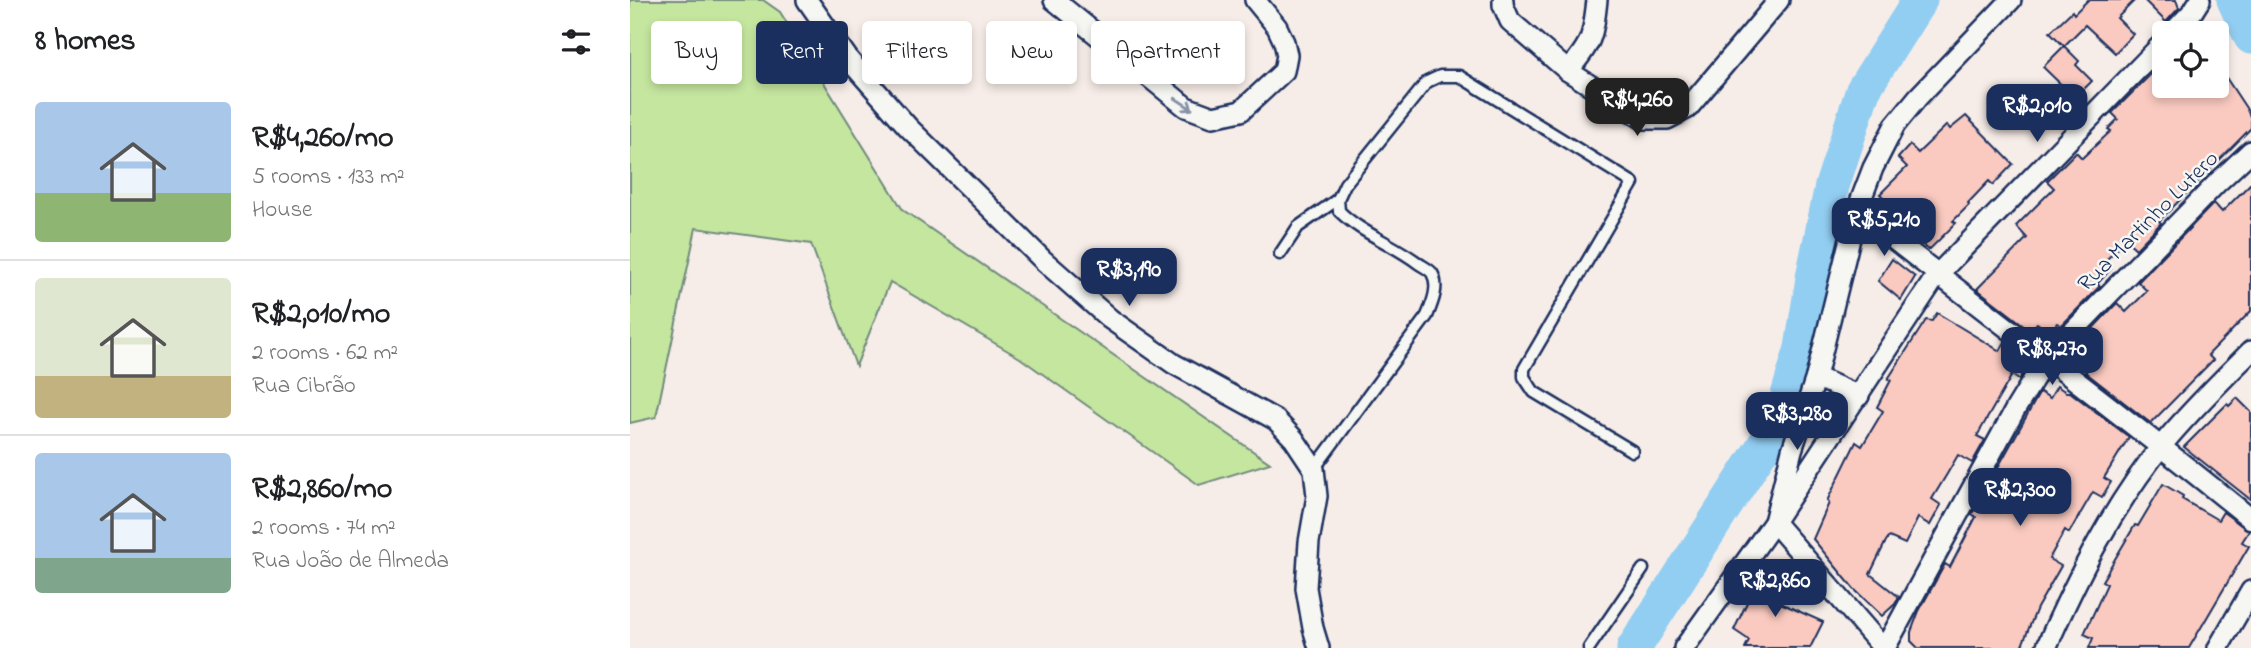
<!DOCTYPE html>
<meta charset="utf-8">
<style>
:root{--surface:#fff;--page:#f6f6f6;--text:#202124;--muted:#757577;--line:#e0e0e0;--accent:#1b2f5e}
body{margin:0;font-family:"Indie Flower",sans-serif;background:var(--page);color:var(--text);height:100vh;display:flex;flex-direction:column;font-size:26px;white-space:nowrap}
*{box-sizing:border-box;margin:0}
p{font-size:23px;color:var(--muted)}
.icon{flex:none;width:38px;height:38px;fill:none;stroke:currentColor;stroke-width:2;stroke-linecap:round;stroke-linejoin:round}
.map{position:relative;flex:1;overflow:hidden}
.sheet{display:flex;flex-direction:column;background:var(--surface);width:630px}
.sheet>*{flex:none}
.banner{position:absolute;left:21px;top:21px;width:665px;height:63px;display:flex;gap:14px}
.tools{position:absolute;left:1522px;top:21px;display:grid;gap:14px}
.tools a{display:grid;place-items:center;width:77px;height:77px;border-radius:7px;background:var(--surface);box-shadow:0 4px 10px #0003;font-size:35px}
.price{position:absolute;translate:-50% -60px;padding:0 16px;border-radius:14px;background:var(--accent);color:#fff;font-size:23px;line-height:46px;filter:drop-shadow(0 2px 4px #0008)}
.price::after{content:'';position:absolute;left:50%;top:42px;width:21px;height:16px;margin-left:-10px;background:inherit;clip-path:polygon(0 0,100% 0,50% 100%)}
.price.on{background:#222;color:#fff}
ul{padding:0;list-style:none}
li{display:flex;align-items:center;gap:21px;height:175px;padding:0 35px}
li+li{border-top:2px solid var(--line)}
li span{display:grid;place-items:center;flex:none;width:196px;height:140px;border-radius:7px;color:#555}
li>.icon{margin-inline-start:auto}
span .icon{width:84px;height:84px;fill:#fffc;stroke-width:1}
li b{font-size:30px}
h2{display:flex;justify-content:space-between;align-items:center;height:84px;padding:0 35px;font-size:30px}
.chip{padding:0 24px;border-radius:7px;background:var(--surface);box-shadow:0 4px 10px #0003;font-size:24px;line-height:63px}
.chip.on{background:var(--accent);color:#fff}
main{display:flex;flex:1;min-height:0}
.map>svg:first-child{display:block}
.green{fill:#c5e69f;stroke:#708a7e;stroke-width:2}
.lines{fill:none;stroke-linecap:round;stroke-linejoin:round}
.river{stroke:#92cef2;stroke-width:35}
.building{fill:#facac0;stroke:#1b2f5e;stroke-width:2}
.lane-casing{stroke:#1b2f5e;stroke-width:15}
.street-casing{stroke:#1b2f5e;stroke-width:24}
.lane{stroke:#f6f6f2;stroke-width:10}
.street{stroke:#f6f6f2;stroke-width:19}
.oneway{stroke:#8892a8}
.labels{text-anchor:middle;stroke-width:5;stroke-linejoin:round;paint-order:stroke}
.street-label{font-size:23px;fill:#1b2f5e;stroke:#f6f6f2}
</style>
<main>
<section class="sheet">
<h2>8 homes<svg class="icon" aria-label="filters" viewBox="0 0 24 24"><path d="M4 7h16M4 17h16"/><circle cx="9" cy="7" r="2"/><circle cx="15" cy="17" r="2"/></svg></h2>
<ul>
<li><span style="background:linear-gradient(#a9c7e8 65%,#8fb573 0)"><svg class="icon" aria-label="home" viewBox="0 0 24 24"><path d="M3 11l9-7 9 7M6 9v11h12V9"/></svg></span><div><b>R$4,260/mo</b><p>5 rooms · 133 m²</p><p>House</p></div></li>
<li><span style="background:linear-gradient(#dfe7d0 70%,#c2b280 0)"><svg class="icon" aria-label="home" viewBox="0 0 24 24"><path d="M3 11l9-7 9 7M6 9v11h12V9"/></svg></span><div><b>R$2,010/mo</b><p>2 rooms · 62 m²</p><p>Rua Cibrão</p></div></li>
<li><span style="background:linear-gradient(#a9c7e8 75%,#7fa58c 0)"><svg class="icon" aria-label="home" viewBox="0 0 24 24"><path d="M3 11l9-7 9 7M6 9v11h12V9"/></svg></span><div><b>R$2,860/mo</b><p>2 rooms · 74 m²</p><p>Rua João de Almeda</p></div></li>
</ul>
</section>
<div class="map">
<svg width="1621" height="648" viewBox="0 0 1621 648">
<rect width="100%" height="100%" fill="#f7ede8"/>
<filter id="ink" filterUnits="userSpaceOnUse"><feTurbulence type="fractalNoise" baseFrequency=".0143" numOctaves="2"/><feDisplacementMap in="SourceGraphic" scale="14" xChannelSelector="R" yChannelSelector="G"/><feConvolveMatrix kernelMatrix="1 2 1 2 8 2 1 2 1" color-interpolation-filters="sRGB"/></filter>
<g filter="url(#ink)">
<path class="green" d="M0,0h133l17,12 123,198 367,253 -71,22 -179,-127 -130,-76 -34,84 -45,-122 -115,-16 -40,189 -26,6z"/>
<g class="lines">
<g class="river">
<path d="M1604,0l17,37"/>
<path d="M1004,648l147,-229 21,-71 12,-76 18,-86 31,-96 57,-90"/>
</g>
</g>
<g class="building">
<path d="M1458,0h47l-18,18 16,16 -18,19 -30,-28 -21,21 -14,-14 22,-21 2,3z"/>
<path d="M1514,0h32l3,8 -13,14z"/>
<path d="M1434,46l15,15 -3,4 16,16 -17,17 -32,-31z"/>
<path d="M1535,60v26h52v-22l29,44 5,10v10l-92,93 2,2 -25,26 -10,-9 -22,22 7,7 -14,15 3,2 -39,40 -4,-3 -8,9 -12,-9 -7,7 -53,-41 50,-51 -11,-12 38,-38 -7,-7 29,-29 6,6 29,-27 -3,-2 10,-10 -6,-6z"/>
<path d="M1336,116l47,48 -20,21 -4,-4 -21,22 1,2 -16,16 3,2 -27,27 -16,-13 2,-2 -19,-19 3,-3 -19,-19 27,-27 -9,-9 12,-13 8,8 29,-28 3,4z"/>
<path d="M1621,183v128l-43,44 5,5 -62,63 -2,-1 -64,-50 8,-7 -11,-10 4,-3 -8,-8 39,-41 9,9 21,-21 -9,-9 76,-79 8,9z"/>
<path d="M1262,259l23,18 -14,23 -23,-19z"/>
<path d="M1307,313l63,38 5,-9 7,5 -2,2 10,9 1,19 -2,3 -7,-5 -35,61 8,4 -13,23 -14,-8 -11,19 -15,25 9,6 -11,20 -12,-7 -13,26 -16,-7 -3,4 -16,33 29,23 -4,7 -13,12 -28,-27 -41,-50 16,-36 -2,-2 29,-59 6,4 21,-35 -6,-4 14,-27 -3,-1 38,-59 6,1z"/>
<path d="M1427,386l9,6h4l59,45 -25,41 7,4 -9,15 -9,-5 -24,41 -4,-3 -16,29 12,7 -24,42 -16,40h-103l-7,-7v-9l8,-21 26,-47 5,3 26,-50 -4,-3 68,-122 10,6z"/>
<path d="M1607,398l14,14v88l-67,-53 43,-43 2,2z"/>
<path d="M1533,484l20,12 -1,3 36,21 5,-8 26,19 -7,11 7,4 -60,102h-100l4,-10 -9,-4 23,-50 -5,-3 33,-56 3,1z"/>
<path d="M1136,570l20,9 -10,22 47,21 -13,26h-65l4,-8 -15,-10 23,-49 3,1z"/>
</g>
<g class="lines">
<g class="lane-casing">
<g id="lane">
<path d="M650,254l18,-27 40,-28"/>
<path d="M684,469l113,-153c5,-12 13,-30 5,-43 -3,-4 -10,-7 -14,-10 -25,-19 -57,-30 -79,-52l-1,-12 7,-15 82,-102 13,-6h19l174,107 -109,186v8l10,15 98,59"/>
<path d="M959,648l54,-79"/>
</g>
</g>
<g class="street-casing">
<g id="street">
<path d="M177,0l42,60 59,67 136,134 66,58 64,45 102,56 18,19 20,30 3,27 -8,46 -3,46 7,40 6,20"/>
<path d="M424,0l132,107 27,10 28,-6 43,-40 3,-16 -3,-13 -7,-15 -22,-27"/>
<path d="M873,0v5l7,16 58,50 75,48h24l21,-11 91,-108"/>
<path d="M1542,33l21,-22 7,-11"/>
<path d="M938,71c24,-28 25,-34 29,-71"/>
<path d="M1227,210c130,105 265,203 394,309"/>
<path d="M1186,377l43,19"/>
<path d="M1054,648l90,-126 163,-247 228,-234"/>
<path d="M1253,648l-109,-126 18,-72 24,-73 41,-167 16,-42 22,-43 23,-28 93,-97"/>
<path d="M1255,648l131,-240 30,-49 172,-177 33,-31"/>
<path d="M1416,648c31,-71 68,-144 117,-204 27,-33 58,-63 88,-93"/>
<path d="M1588,648l33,-57"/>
</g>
</g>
<use href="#lane" class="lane"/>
<use href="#street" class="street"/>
</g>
<defs><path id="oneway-shaft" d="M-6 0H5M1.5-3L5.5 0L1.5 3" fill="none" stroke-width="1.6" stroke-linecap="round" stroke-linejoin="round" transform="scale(1.75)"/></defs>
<use class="oneway" href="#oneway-shaft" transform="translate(554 104) rotate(33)"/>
</g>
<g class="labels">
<g class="street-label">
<text transform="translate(1517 220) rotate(-45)" y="8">Rua Martinho Lutero</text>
</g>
</g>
</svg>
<div class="tools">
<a><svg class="icon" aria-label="locate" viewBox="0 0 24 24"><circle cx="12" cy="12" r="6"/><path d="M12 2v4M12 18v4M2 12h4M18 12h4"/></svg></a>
</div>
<b class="price on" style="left:1007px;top:138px">R$4,260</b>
<b class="price" style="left:1407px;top:144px">R$2,010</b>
<b class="price" style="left:1254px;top:258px">R$5,210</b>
<b class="price" style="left:499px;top:308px">R$3,190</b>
<b class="price" style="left:1422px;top:387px">R$8,270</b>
<b class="price" style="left:1167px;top:452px">R$3,280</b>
<b class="price" style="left:1390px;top:528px">R$2,300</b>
<b class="price" style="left:1145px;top:619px">R$2,860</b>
<div class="banner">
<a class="chip">Buy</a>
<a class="chip on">Rent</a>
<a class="chip">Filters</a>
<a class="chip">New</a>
<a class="chip">Apartment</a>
</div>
</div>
</main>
